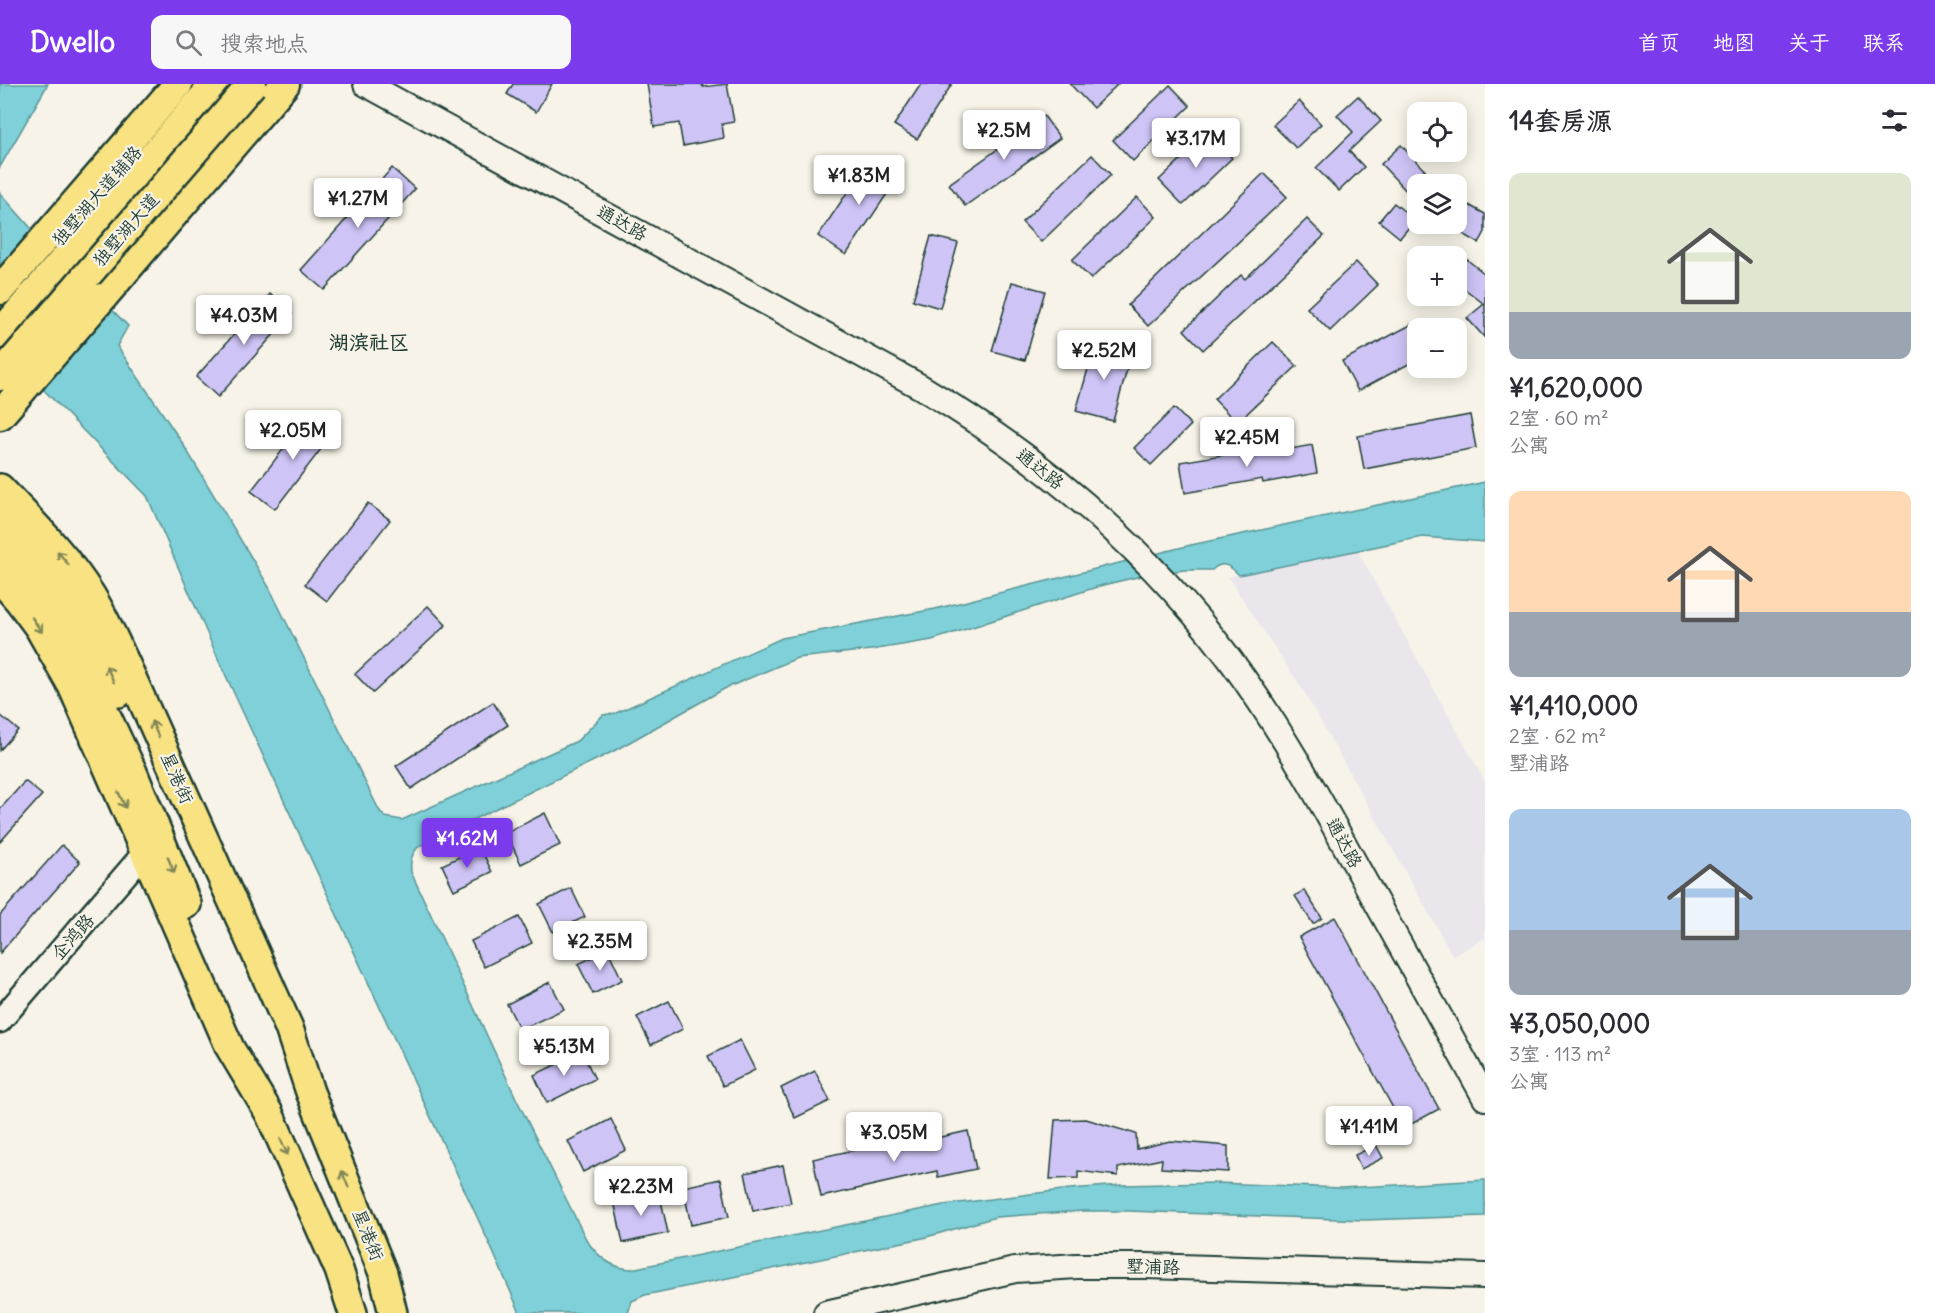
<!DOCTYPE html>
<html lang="zh">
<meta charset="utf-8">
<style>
:root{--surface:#fff;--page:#f7f7f7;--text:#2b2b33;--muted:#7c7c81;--accent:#7c3aed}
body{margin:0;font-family:Delius,"LXGW WenKai TC",sans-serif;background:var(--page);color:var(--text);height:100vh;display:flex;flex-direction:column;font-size:22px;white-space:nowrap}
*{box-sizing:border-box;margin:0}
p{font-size:20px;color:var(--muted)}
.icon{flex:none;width:33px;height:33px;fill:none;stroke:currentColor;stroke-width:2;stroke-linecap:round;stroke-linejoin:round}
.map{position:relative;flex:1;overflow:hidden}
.sheet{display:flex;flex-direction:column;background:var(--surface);width:450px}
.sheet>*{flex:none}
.tools{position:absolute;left:1407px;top:18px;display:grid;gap:12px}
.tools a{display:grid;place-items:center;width:60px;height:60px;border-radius:12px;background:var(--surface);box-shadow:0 3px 15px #0003;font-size:30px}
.price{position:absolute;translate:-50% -51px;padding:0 14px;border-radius:6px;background:#fff;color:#222;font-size:20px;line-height:39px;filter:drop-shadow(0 2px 3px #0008)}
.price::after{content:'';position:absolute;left:50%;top:36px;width:18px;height:14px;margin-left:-9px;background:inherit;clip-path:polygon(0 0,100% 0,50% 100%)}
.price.active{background:var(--accent);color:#fff}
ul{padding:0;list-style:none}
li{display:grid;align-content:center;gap:12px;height:318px;padding:0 24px}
li span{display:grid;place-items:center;height:186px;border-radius:12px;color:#555}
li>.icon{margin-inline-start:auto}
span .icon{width:108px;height:108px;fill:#fffc;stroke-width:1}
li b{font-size:26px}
h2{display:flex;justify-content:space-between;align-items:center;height:72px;padding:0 24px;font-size:26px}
header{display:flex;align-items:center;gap:36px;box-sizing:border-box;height:84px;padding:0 30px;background:var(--accent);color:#fff}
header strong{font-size:28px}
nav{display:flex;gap:33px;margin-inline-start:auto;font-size:21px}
.search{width:420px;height:54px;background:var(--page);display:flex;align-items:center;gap:15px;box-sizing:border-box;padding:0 21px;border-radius:12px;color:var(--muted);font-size:22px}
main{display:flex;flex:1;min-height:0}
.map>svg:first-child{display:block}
.built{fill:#ebe5ec}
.water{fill:#7fd0d8;stroke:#599596;stroke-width:1.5}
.building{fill:#cec4f6;stroke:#1f3d34;stroke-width:1.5}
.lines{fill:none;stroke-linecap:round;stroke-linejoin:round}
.tertiary-casing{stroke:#1f3d34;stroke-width:27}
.secondary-casing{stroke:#1f3d34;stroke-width:28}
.primary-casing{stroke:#1f3d34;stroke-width:32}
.trunk-casing{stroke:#1f3d34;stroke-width:33}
.tertiary{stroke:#f7f3e8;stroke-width:22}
.secondary{stroke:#f7f3e8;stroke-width:24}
.primary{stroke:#f8e281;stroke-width:27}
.trunk{stroke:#f8e281;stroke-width:28}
.trunk-bridge-casing{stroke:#1f3d34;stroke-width:33;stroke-linecap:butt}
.trunk-bridge{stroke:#f8e281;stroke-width:28}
.oneway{stroke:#818757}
.labels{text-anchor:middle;stroke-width:4.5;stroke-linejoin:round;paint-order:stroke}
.street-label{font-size:18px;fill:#1f3d34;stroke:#f7f3e8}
.neighbourhood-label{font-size:20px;font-weight:bold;fill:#1f3d34;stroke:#f7f3e8}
</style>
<header>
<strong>Dwello</strong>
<div class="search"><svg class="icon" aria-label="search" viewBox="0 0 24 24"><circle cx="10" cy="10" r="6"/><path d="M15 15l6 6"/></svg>搜索地点</div>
<nav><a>首页</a><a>地图</a><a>关于</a><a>联系</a></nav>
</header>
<main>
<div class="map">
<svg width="1485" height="1229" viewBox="0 0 1485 1229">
<rect width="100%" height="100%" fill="#f7f3e8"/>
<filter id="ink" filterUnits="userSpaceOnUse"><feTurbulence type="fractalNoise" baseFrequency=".0167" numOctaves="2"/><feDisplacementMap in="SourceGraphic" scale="12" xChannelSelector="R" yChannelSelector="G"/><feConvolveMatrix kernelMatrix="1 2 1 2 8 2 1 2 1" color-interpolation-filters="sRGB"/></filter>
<g filter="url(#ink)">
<path class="built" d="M1357,466l128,232v156l-32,18 -150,-266 -75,-113z"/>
<g class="water">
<path d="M0,0h48l-48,83z"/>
<path d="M0,109l31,35 97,98 -11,20 66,98 86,143 110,223 6,7 17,3 175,-79 26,-26 13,-2 166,-75 153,-29 256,-64 294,-63v60l-63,-5 -183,38c-9,-9 -16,-15 -27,-5h-27l-31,3 -51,12 -171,55 -61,10 -74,8 -73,31 -112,63 -193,94c-8,9 -9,14 -8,26l105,226 70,141c10,16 25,29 45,30l312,-64 127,-16 52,-4 95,-2 124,5 144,-8v36l-121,4 -236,-9h-45l-87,6 -73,21 -278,57 -13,6 -4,12h-108l-30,-68 -270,-582 -73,-167 -147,-151z"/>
</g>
<g class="building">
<path d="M513,0h39l-16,28 -29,-18z"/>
<path d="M647,0h55l1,3 24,-3 7,38 -12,2 2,14 -41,8 -4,-23 -25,4z"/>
<path d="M921,0h31l-35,55 -23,-14z"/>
<path d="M1070,0h48l-25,24z"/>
<path d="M1170,1l20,21 -57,55 -20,-21z"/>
<path d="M1358,12l23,25 -32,30 15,16 -25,24 -23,-23 37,-36 -16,-17z"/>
<path d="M1299,17l22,23 -25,24 -23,-23z"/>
<path d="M1044,32l16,22 -95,68 -16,-22z"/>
<path d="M1209,49l23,25 -49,47 -24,-25z"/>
<path d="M1401,61l29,31 -10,8h-2v3l-8,8 -29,-31z"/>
<path d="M1092,71l19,20 -70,67 -19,-20z"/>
<path d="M871,73l28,19 -53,79 -28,-19z"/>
<path d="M392,84l23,21 -91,101 -23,-20z"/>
<path d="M1264,89l23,24 -139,129 -20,-21z"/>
<path d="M1137,113l19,20 -65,62 -19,-19z"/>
<path d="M1456,114l29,16v18l-6,11 -23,-13z"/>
<path d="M1394,119l21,17 -15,18 -21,-17z"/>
<path d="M1307,135l17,17 -121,114 -19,-20 57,-55 4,4z"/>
<path d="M931,152l27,7 -18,65 -27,-8z"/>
<path d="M1465,174l20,16v64l-18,-20 17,-14 -28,-22v-13z"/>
<path d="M1356,178l22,23 -48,46 -23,-23z"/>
<path d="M1012,198l33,9 -20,69 -33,-9z"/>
<path d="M270,210l22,20 -74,83 -22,-20z"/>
<path d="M1418,237v38l-60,32 -16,-30z"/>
<path d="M1096,257l36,10 -19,70 -37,-10z"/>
<path d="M1273,258l24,24 -60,57 -23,-24z"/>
<path d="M1174,324l17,17 -40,40 -17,-17z"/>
<path d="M311,329l24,18 -60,78 -24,-18z"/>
<path d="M1470,331l6,33 -112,21 -6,-33z"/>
<path d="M1312,361l5,28 -54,10 -1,-4 -77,14 -5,-31 65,-11 1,6z"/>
<path d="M368,419l22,17 -63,81 -22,-17z"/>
<path d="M428,522l18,19 -73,68 -18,-19z"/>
<path d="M493,618l15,23 -97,64 -15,-23z"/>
<path d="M0,631l18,15 -18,20z"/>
<path d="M25,697l17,14 -42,47v-33z"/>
<path d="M545,729l15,32 -39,19 -15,-31z"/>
<path d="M62,761l18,17 -80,91v-38z"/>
<path d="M480,763l12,25 -38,18 -12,-25z"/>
<path d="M571,804l14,29 -32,15 -14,-28z"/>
<path d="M1304,806l18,28 -9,6 -18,-28z"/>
<path d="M519,833l13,26 -48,24 -13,-26z"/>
<path d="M1335,833l104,192 -35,19 -105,-191z"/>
<path d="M608,866l14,30 -29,14 -15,-30z"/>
<path d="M550,898l14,27 -44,21 -13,-26z"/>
<path d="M669,917l14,28 -32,16 -14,-28z"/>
<path d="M740,956l15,30 -32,16 -15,-30z"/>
<path d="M582,968l13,27 -48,24 -13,-28z"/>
<path d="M815,987l15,30 -35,17 -14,-30z"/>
<path d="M611,1035l15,31 -43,22 -15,-31z"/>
<path d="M1086,1035l50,15 1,15 33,-8 58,5v26l-67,-4 1,-9 -44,9v8l-40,-5v7l-28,1 5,-59z"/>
<path d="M968,1047l8,38 -38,8 -1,-6 -116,26 -8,-38 95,-21 1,6z"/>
<path d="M1376,1061l7,13 -22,11 -6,-14z"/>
<path d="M783,1081l8,38 -38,8 -8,-38z"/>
<path d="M721,1095l8,38 -38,8 -8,-38z"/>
<path d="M659,1107l9,42 -45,10 -9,-42z"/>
</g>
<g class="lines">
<g class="tertiary-casing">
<path id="tertiary" d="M0,937l145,-169"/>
</g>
<g class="secondary-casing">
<g id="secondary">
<path d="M366,0l555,303c118,70 225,161 308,271 50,67 90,140 130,213 42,76 84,151 126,227"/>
<path d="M826,1229l189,-43 62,-4h69l339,10"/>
</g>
</g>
<g class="primary-casing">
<g id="primary">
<path d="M0,404c32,34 66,67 91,107 13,21 23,44 34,67l164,366 21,64 73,181 10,40"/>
<path d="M0,436c26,28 53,56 74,88 18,26 32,56 45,85"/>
<path d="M0,466l37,42 36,52 60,128 54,132"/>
<path d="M0,495l19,22 20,27 33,58 158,362 39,65 70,157 14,43"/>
</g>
</g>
<g class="trunk-casing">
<g id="trunk">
<path d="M0,206l178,-206"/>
<path d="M102,214l183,-214"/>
<path d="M0,250l215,-250"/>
<path d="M0,331l22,-25"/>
</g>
</g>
<use href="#tertiary" class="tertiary"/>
<use href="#secondary" class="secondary"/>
<use href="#primary" class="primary"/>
<use href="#trunk" class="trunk"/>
<g class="trunk-bridge-casing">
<g id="trunk-bridge">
<path d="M0,292l252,-292"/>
<path d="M22,306l80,-92"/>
</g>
</g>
<use href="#trunk-bridge" class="trunk-bridge"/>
</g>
<defs><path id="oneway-shaft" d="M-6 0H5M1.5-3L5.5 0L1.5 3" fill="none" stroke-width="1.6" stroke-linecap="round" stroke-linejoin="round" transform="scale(1.5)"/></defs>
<g class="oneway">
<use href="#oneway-shaft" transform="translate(63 474) rotate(-129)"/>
<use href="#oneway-shaft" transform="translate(37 541) rotate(56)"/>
<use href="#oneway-shaft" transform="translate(110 590) rotate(-115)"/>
<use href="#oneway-shaft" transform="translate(155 645) rotate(-114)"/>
<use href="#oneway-shaft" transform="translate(122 716) rotate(66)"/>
<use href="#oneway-shaft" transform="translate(171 781) rotate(68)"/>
<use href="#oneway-shaft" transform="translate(284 1063) rotate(66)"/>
<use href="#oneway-shaft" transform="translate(345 1095) rotate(-112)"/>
</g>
</g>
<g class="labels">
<g class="street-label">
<text transform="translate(97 112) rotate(-49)" y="6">独墅湖大道辅路</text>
<text transform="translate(622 139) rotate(29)" y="6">通达路</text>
<text transform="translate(126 146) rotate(-49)" y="6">独墅湖大道</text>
<text transform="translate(1040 385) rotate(38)" y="6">通达路</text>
<text transform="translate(177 694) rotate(66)" y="6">星港街</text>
<text transform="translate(1344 759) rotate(61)" y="6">通达路</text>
<text transform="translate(73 853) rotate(-49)" y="6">企鸿路</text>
<text transform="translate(368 1151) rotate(68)" y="6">星港街</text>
<text transform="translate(1153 1183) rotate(1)" y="6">墅浦路</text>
</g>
<g class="neighbourhood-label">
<text x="369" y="265">湖滨社区</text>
</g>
</g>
</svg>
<div class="tools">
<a><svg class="icon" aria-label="locate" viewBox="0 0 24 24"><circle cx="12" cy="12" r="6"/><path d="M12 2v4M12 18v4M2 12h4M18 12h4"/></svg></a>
<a><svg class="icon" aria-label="layers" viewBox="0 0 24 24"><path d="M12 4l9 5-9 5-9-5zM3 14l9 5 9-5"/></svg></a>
<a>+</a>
<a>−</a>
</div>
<b class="price" style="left:1004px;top:77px">¥2.5M</b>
<b class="price" style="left:1196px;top:85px">¥3.17M</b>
<b class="price" style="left:859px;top:122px">¥1.83M</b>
<b class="price" style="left:358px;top:145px">¥1.27M</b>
<b class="price" style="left:244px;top:262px">¥4.03M</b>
<b class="price" style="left:1104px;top:297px">¥2.52M</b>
<b class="price" style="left:293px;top:377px">¥2.05M</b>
<b class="price" style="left:1247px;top:384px">¥2.45M</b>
<b class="price active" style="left:467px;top:785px">¥1.62M</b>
<b class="price" style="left:600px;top:888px">¥2.35M</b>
<b class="price" style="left:564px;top:993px">¥5.13M</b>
<b class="price" style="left:1369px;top:1073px">¥1.41M</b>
<b class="price" style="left:894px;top:1079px">¥3.05M</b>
<b class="price" style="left:641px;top:1133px">¥2.23M</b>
</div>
<section class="sheet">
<h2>14套房源<svg class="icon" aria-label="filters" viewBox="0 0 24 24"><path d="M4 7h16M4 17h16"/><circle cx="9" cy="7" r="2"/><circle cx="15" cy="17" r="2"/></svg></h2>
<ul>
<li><span style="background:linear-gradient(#dfe7d0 75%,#9aa5b1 0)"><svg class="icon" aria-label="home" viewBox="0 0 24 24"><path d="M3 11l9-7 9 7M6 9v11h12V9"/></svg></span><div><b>¥1,620,000</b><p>2室 · 60 m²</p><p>公寓</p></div></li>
<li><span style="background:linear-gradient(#ffd9b3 65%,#9aa5b1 0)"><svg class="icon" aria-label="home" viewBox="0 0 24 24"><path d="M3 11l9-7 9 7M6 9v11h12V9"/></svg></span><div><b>¥1,410,000</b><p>2室 · 62 m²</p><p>墅浦路</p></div></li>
<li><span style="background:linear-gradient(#a9c7e8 65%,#9aa5b1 0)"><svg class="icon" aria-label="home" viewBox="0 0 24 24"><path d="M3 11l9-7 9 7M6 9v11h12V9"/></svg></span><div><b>¥3,050,000</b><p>3室 · 113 m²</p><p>公寓</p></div></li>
</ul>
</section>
</main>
